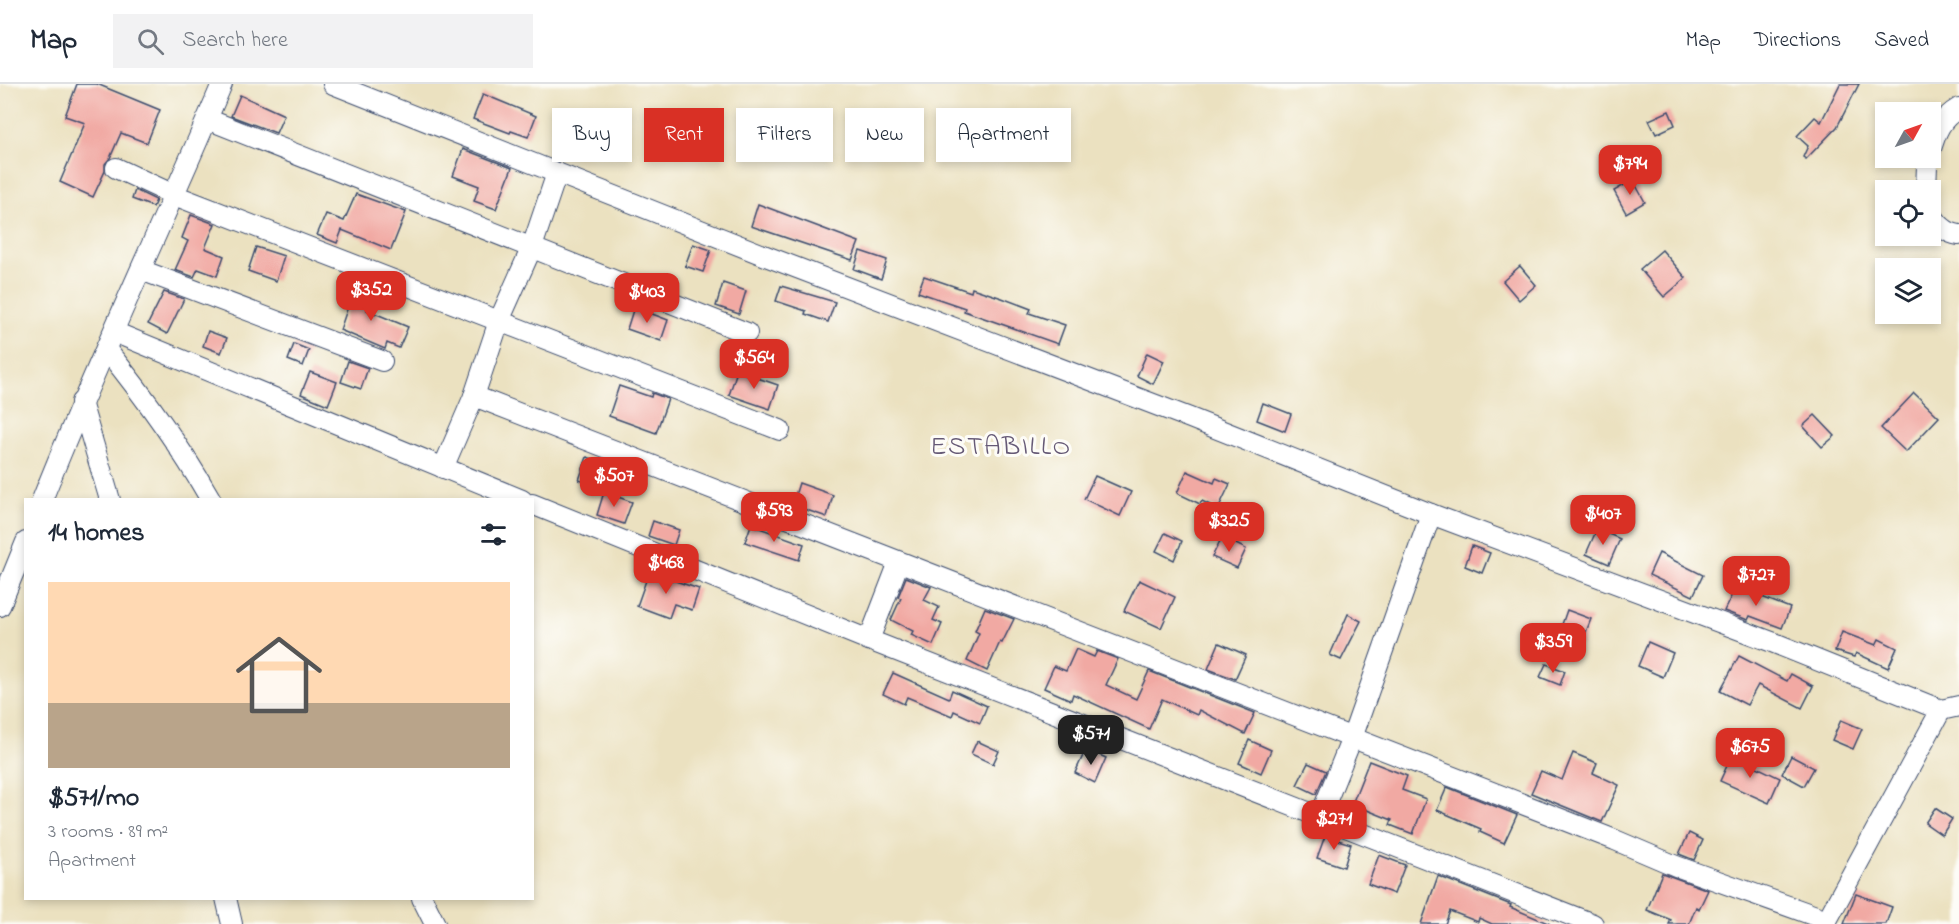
<!DOCTYPE html>
<meta charset="utf-8">
<style>
:root{--surface:#fff;--page:#f2f2f3;--text:#1f2937;--muted:#747a83;--line:#e0e1e3;--accent:#d93025}
body{margin:0;font-family:"Indie Flower",sans-serif;background:var(--page);color:var(--text);height:100vh;display:flex;flex-direction:column;font-size:22px;white-space:nowrap}
*{box-sizing:border-box;margin:0}
p{font-size:20px;color:var(--muted)}
.icon{flex:none;width:33px;height:33px;fill:none;stroke:currentColor;stroke-width:2;stroke-linecap:round;stroke-linejoin:round}
.map{position:relative;flex:1;overflow:hidden}
.drawer{position:absolute;left:24px;top:414px;width:510px;height:402px;display:flex;flex-direction:column;background:var(--surface);border-radius:0px;box-shadow:0 3px 9px #0003}
.drawer>*{flex:none}
.top-card{position:absolute;left:552px;top:24px;width:570px;height:54px;display:flex;gap:12px}
.needle{width:39px;rotate:50deg}
.fabs{position:absolute;left:1875px;top:18px;display:grid;gap:12px}
.fabs a{display:grid;place-items:center;width:66px;height:66px;border-radius:0px;background:var(--surface);box-shadow:0 3px 9px #0003;font-size:30px}
.price{position:absolute;translate:-50% -51px;padding:0 14px;border-radius:12px;background:var(--accent);color:#fff;font-size:20px;line-height:39px;filter:drop-shadow(0 2px 3px #0008)}
.price::after{content:'';position:absolute;left:50%;top:36px;width:18px;height:14px;margin-left:-9px;background:inherit;clip-path:polygon(0 0,100% 0,50% 100%)}
.price.on{background:#222;color:#fff}
ul{padding:0;list-style:none}
li{display:grid;align-content:center;gap:12px;height:318px;padding:0 24px}
li+li{border-top:2px solid var(--line)}
li span{display:grid;place-items:center;height:186px;border-radius:0px;color:#555}
li>.icon{margin-inline-start:auto}
span .icon{width:108px;height:108px;fill:#fffc;stroke-width:1}
li b{font-size:26px}
h2{display:flex;justify-content:space-between;align-items:center;height:72px;padding:0 24px;font-size:26px}
.chip{padding:0 21px;border-radius:0px;background:var(--surface);box-shadow:0 3px 9px #0003;font-size:21px;line-height:54px}
.chip.on{background:var(--accent);color:#fff}
header{display:flex;align-items:center;gap:36px;box-sizing:border-box;height:84px;padding:0 30px;background:var(--surface);border-bottom:2px solid var(--line)}
header strong{font-size:28px}
nav{display:flex;gap:33px;margin-inline-start:auto;font-size:21px}
.search{width:420px;height:54px;background:var(--page);display:flex;align-items:center;gap:15px;box-sizing:border-box;padding:0 21px;border-radius:0px;color:var(--muted);font-size:22px}
.map>svg:first-child{display:block}
.building{fill:#f1a9a3}
.lines{fill:none;stroke-linecap:round;stroke-linejoin:round}
.street-casing{stroke:#3a4a6d;stroke-width:22}
.street{stroke:#fff;stroke-width:20}
.labels{text-anchor:middle;stroke-width:6;stroke-linejoin:round;paint-order:stroke}
.neighbourhood-label{font-size:27px;letter-spacing:1.5px;fill:#665a76;stroke:#fdfcf7}
</style>
<header>
<strong>Map</strong>
<div class="search"><svg class="icon" aria-label="search" viewBox="0 0 24 24"><circle cx="10" cy="10" r="6"/><path d="M15 15l6 6"/></svg>Search here</div>
<nav><a>Map</a><a>Directions</a><a>Saved</a></nav>
</header>
<div class="map">
<svg width="1959" height="840" viewBox="0 0 1959 840">
<rect width="100%" height="100%" fill="#fdfcf7"/>
<filter id="ink" filterUnits="userSpaceOnUse"><feTurbulence type="fractalNoise" baseFrequency=".0167" numOctaves="2"/><feDisplacementMap in="SourceGraphic" scale="12" xChannelSelector="R" yChannelSelector="G"/><feConvolveMatrix kernelMatrix="1 2 1 2 8 2 1 2 1" color-interpolation-filters="sRGB"/></filter>
<filter id="wash" filterUnits="userSpaceOnUse"><feTurbulence type="fractalNoise" baseFrequency=".008" numOctaves="4" result="noise"/><feDisplacementMap in="SourceGraphic" scale="24" xChannelSelector="R" yChannelSelector="G"/><feGaussianBlur stdDeviation="1.35" result="paint"/><feColorMatrix in="noise" values="0 0 0 0 0 0 0 0 0 0 0 0 0 0 0 0 0 1.4 0 .05"/><feComposite in="paint" operator="in"/></filter>
<g filter="url(#wash)">
<rect width="100%" height="100%" fill="#ebe1c0"/>
<g id="blocks">
<g class="building">
<path d="M77,0h20l63,26 -13,33 -26,-10 -11,25 -5,6v7l-12,26 -33,-15 25,-59 -20,-7z"/>
<path d="M1840,0h19l-22,43 -31,32 -3,-2 5,-11 -11,-10 18,-19 6,5z"/>
<path d="M483,10l53,22 -8,21 -17,-6 -1,2 -37,-14z"/>
<path d="M240,11l44,20 -8,18 -45,-17z"/>
<path d="M1669,27l6,14 -19,9 -7,-14z"/>
<path d="M463,65l49,19 -16,41 -22,-8 5,-15 -26,-10z"/>
<path d="M1633,96l12,22 -19,11 -12,-22z"/>
<path d="M135,106l21,10 -3,7 -21,-8z"/>
<path d="M356,110l50,18 -15,38 -49,-20 -5,13 -20,-8 9,-21 18,7z"/>
<path d="M758,120l101,38 -7,18 -101,-34z"/>
<path d="M191,131l24,9 -10,24 19,8 -7,20 -19,-7 -4,8 -19,-7 13,-29 -6,-3z"/>
<path d="M693,160l18,6 -8,22 -18,-6z"/>
<path d="M256,163l28,9 -8,25 -28,-10z"/>
<path d="M1662,166l24,28 -22,19 -24,-28z"/>
<path d="M860,167l27,9 -6,19 -27,-10z"/>
<path d="M1520,182l16,19 -17,15 -16,-19z"/>
<path d="M924,192l47,16 1,-4 30,10 29,11 -2,4 36,12 -7,19 -94,-33 1,-3 -47,-16z"/>
<path d="M723,199l23,8 -7,23 -23,-8z"/>
<path d="M355,202l18,6 -6,18 41,17 -9,21 -12,-5 -2,6 -45,-19z"/>
<path d="M781,202l54,16 -7,20 -23,-8 1,-3 -30,-10z"/>
<path d="M164,208l20,7 -17,35 -19,-10z"/>
<path d="M634,223l34,13 -7,21 -34,-12z"/>
<path d="M208,247l19,7 -6,15 -18,-7z"/>
<path d="M294,260l15,6 -6,16 -15,-6z"/>
<path d="M1147,269l17,8 -11,23 -16,-8z"/>
<path d="M348,277l20,7 -7,21 -20,-7z"/>
<path d="M737,287l41,14 -8,24 -41,-14z"/>
<path d="M310,288l27,10 -9,23 -27,-11z"/>
<path d="M619,302l32,11 1,-4 16,6 -12,34 -47,-17z"/>
<path d="M1914,309l25,24 -33,35 -25,-24z"/>
<path d="M1263,319l28,11 -6,17 -28,-11z"/>
<path d="M1815,331l20,21 -13,11 -19,-21z"/>
<path d="M587,373l25,9 -7,22 -26,-8z"/>
<path d="M1187,387l27,12 2,-5 14,6 -12,25 -16,-8 -2,3 -23,-11z"/>
<path d="M1095,392l36,16 -11,24 -36,-17z"/>
<path d="M799,399l34,12 -6,22 -35,-12z"/>
<path d="M604,408l28,10 -8,22 -27,-9z"/>
<path d="M653,437l26,9 -5,15 -26,-9z"/>
<path d="M751,441l53,19 -5,16 -54,-18z"/>
<path d="M1597,445l23,10 -11,25 -23,-10z"/>
<path d="M1165,449l17,8 -8,19 -18,-9z"/>
<path d="M1222,453l24,12 -9,19 -25,-11z"/>
<path d="M1472,462l18,7 -8,20 -17,-7z"/>
<path d="M1659,469l44,22 -10,21 -44,-21z"/>
<path d="M649,488l50,17 -7,21 -18,-6 -5,14 -32,-12z"/>
<path d="M906,493l25,10 -7,13 15,7 -6,13 9,4 -9,21 -22,-10 2,-4 -22,-11 10,-22 -3,-1z"/>
<path d="M1139,496l36,17 -14,31 -37,-17z"/>
<path d="M1738,498l23,11 -2,3 31,12 -8,20 -32,-12 -2,4 -24,-9z"/>
<path d="M985,524l29,11 -12,24 -2,-1 -13,29 -20,-10 12,-28 -4,-2z"/>
<path d="M1567,526l24,9 -10,26 -23,-9z"/>
<path d="M1348,530l13,7 -20,39 -11,-5z"/>
<path d="M1842,548l34,13 3,-6 18,9 -9,20 -32,-15 -2,4 -19,-6z"/>
<path d="M1648,558l25,11 -10,24 -25,-11z"/>
<path d="M1219,559l27,12 -11,24 -27,-10z"/>
<path d="M1076,565l18,8 3,-6 21,8 -12,26 30,14 13,-28 106,42 -10,21 -46,-24 -2,5 -35,-16 -13,30 -76,-35 -2,6 -27,-12 10,-22 12,5z"/>
<path d="M1739,572l48,25 4,-7 22,12 -11,22 -44,-23 -11,20 -27,-14z"/>
<path d="M1546,580l19,7 -5,14 -20,-8z"/>
<path d="M893,589l56,25 3,-8 35,16 -7,17 -26,-12 -2,5 -45,-19 -3,7 -21,-10z"/>
<path d="M1841,636l21,9 -9,20 -21,-9z"/>
<path d="M1249,656l22,10 -10,23 -22,-10z"/>
<path d="M977,657l22,10 -6,13 -22,-10z"/>
<path d="M1086,665l20,9 -11,25 -20,-10z"/>
<path d="M1573,669l24,10 -4,10 26,12 -17,37 -71,-29 10,-22 21,9z"/>
<path d="M1732,671l48,23 -11,25 -49,-22z"/>
<path d="M1791,672l23,12 -10,18 -22,-12z"/>
<path d="M1369,677l38,15 -5,14 24,9 -13,35 -23,-9 2,-5 -40,-16z"/>
<path d="M1308,679l18,8 -10,23 -19,-9z"/>
<path d="M1447,703l70,28 -13,28 -24,-11 1,-3 -44,-19z"/>
<path d="M1935,724l17,11 -10,16 -17,-12z"/>
<path d="M1689,749l14,7 -9,20 -15,-6z"/>
<path d="M1325,752l26,8 -7,23 -27,-9z"/>
<path d="M1379,771l26,10 -11,29 -26,-10z"/>
<path d="M1662,789l46,17 -9,19 -3,-2 -7,17h-20l2,-4 -24,-10z"/>
<path d="M1438,792l73,29 -1,2 40,17h-58l-13,-6 -1,4 -28,-11 -5,13h-24z"/>
<path d="M1856,810l36,13 -6,17h-42z"/>
</g>
</g>
</g>
<g filter="url(#ink)">
<use href="#blocks" fill-opacity="0" stroke="#3a4a6d" stroke-width="1.5"/>
<g class="lines">
<g class="street-casing">
<g id="street">
<path d="M333,0l438,174 419,160 241,96 341,128 169,68 -116,214"/>
<path d="M207,35l540,214"/>
<path d="M1930,68c6,-20 10,-33 29,-44"/>
<path d="M116,84l58,27 606,235"/>
<path d="M1926,106l1,-25 2,-7"/>
<path d="M1930,127c6,12 15,22 29,24"/>
<path d="M141,186l241,91"/>
<path d="M114,248l408,168"/>
<path d="M106,265c39,48 74,97 105,151"/>
<path d="M474,312l1141,444 61,26 151,54"/>
<path d="M81,318l29,98"/>
<path d="M443,384l31,-72 25,-75 33,-74 25,-74"/>
<path d="M42,416c56,-141 121,-277 180,-416"/>
<path d="M532,420l337,136 724,284"/>
<path d="M0,522l26,-64"/>
<path d="M869,556l30,-78"/>
<path d="M1941,626l18,-4"/>
<path d="M1320,733l32,-79 79,-224"/>
<path d="M226,814l6,26"/>
<path d="M422,814l13,26"/>
</g>
</g>
<use href="#street" class="street"/>
</g>
</g>
<g class="labels">
<g class="neighbourhood-label">
<text x="1001" y="370">ESTABILLO</text>
</g>
</g>
</svg>
<div class="fabs">
<a><svg class="needle" viewBox="-14 -14 28 28"><path d="M0-13l5 13h-10z" fill="#e53935"/><path d="M0 13l5-13h-10z" fill="#747a83"/></svg></a>
<a><svg class="icon" aria-label="locate" viewBox="0 0 24 24"><circle cx="12" cy="12" r="6"/><path d="M12 2v4M12 18v4M2 12h4M18 12h4"/></svg></a>
<a><svg class="icon" aria-label="layers" viewBox="0 0 24 24"><path d="M12 4l9 5-9 5-9-5zM3 14l9 5 9-5"/></svg></a>
</div>
<b class="price" style="left:1630px;top:112px">$794</b>
<b class="price" style="left:371px;top:238px">$352</b>
<b class="price" style="left:647px;top:240px">$403</b>
<b class="price" style="left:754px;top:306px">$564</b>
<b class="price" style="left:614px;top:424px">$507</b>
<b class="price" style="left:774px;top:459px">$593</b>
<b class="price" style="left:1603px;top:462px">$407</b>
<b class="price" style="left:1229px;top:469px">$325</b>
<b class="price" style="left:666px;top:511px">$468</b>
<b class="price" style="left:1756px;top:523px">$727</b>
<b class="price" style="left:1553px;top:590px">$359</b>
<b class="price on" style="left:1091px;top:682px">$571</b>
<b class="price" style="left:1750px;top:695px">$675</b>
<b class="price" style="left:1334px;top:767px">$271</b>
<div class="top-card">
<a class="chip">Buy</a>
<a class="chip on">Rent</a>
<a class="chip">Filters</a>
<a class="chip">New</a>
<a class="chip">Apartment</a>
</div>
<section class="drawer">
<h2>14 homes<svg class="icon" aria-label="filters" viewBox="0 0 24 24"><path d="M4 7h16M4 17h16"/><circle cx="9" cy="7" r="2"/><circle cx="15" cy="17" r="2"/></svg></h2>
<ul>
<li><span style="background:linear-gradient(#ffd9b3 65%,#b9a48a 0)"><svg class="icon" aria-label="home" viewBox="0 0 24 24"><path d="M3 11l9-7 9 7M6 9v11h12V9"/></svg></span><div><b>$571/mo</b><p>3 rooms · 89 m²</p><p>Apartment</p></div></li>
</ul>
</section>
</div>
